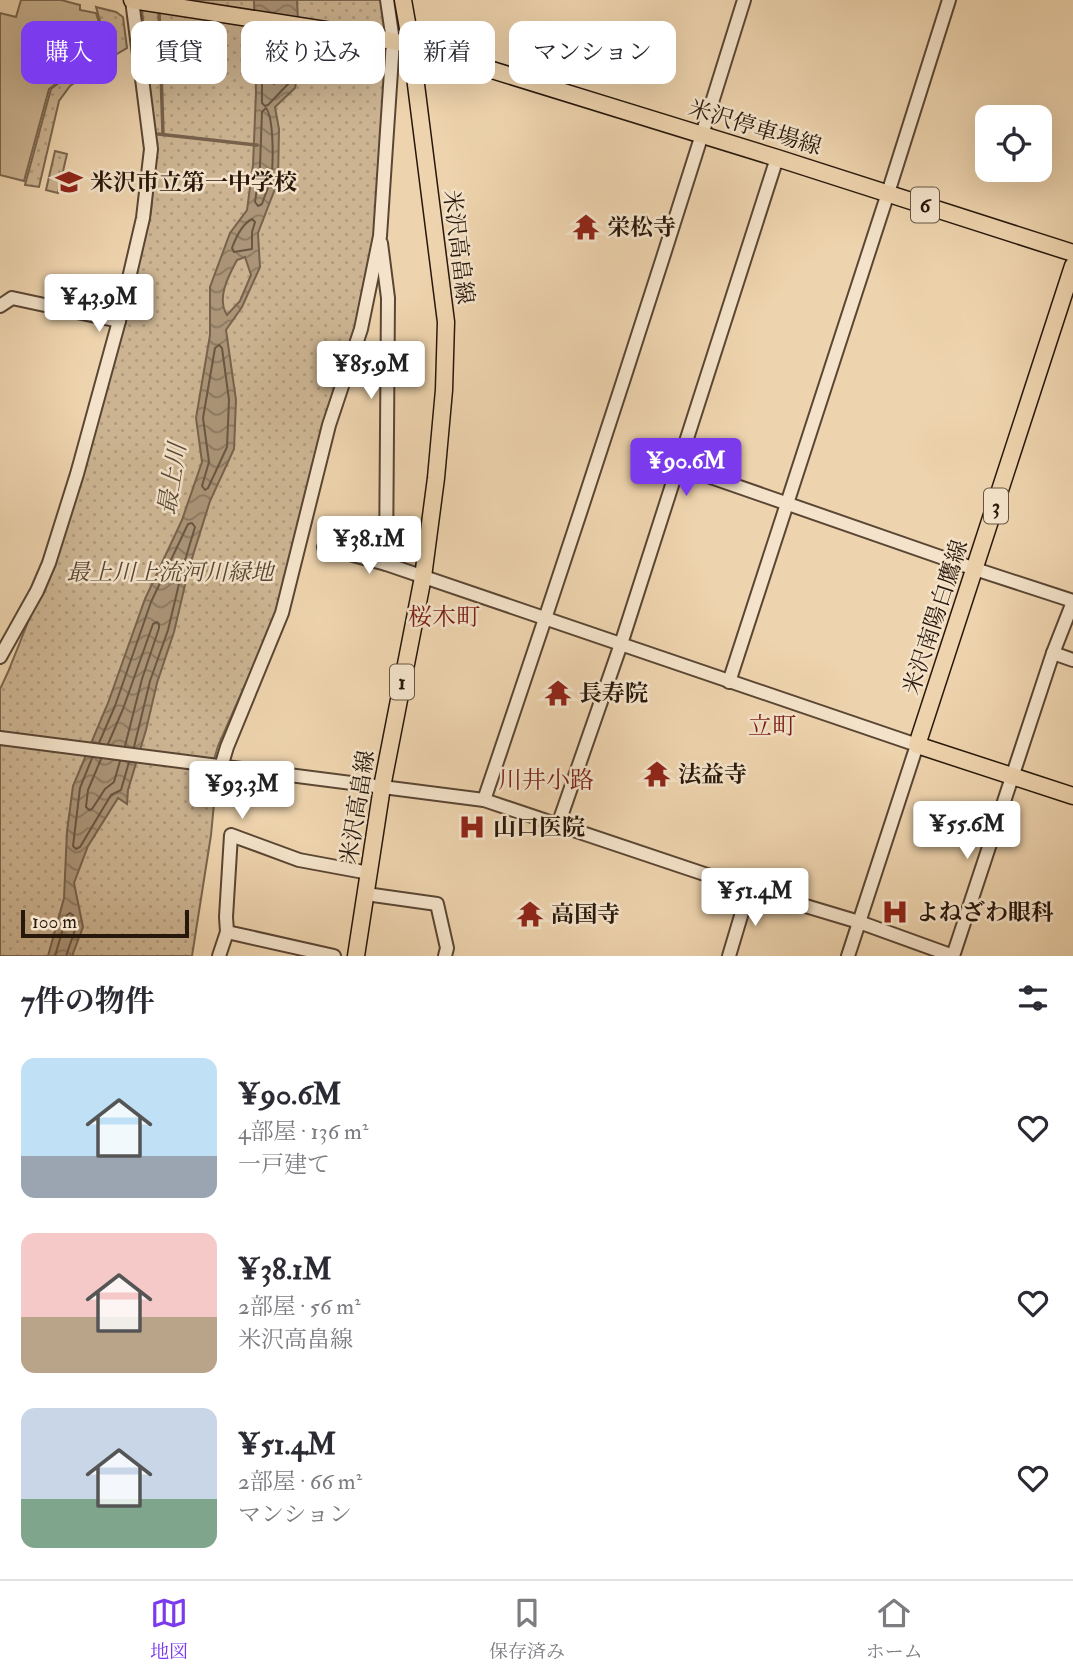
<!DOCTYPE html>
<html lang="ja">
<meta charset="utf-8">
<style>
:root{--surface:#fff;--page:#f2f2f3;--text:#2b2b33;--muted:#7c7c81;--line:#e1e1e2;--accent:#7c3aed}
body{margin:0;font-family:"IM FELL Double Pica","Noto Serif JP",serif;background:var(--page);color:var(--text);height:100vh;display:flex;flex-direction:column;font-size:26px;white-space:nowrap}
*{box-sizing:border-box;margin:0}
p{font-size:23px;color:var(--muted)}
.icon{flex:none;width:38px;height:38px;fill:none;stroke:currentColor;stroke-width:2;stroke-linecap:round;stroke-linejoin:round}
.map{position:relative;height:956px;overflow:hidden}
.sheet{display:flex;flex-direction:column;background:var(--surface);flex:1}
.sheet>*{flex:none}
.guide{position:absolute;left:21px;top:21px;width:700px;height:63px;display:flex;gap:14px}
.controls{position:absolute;left:975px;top:105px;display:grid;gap:14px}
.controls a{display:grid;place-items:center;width:77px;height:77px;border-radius:14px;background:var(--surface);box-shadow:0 7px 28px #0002;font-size:35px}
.scale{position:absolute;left:21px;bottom:18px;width:168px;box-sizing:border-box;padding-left:7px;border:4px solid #28170b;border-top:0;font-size:19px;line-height:24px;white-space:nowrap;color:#28170b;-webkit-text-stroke:5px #f4e3ca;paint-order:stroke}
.price{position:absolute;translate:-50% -60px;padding:0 16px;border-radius:7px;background:#fff;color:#222;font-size:23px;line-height:46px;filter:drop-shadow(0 2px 4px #0008)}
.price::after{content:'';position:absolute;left:50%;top:42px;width:21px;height:16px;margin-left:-10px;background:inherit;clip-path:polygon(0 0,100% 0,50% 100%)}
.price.current{background:var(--accent);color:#fff}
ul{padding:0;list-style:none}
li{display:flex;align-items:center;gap:21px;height:175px;padding:0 21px}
li span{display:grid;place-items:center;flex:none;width:196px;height:140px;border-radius:14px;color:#555}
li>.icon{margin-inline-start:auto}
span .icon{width:84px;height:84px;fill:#fffc;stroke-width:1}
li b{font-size:30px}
h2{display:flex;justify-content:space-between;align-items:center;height:84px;padding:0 21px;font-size:30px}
.pill{padding:0 24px;border-radius:14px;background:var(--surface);box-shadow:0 7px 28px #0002;font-size:24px;line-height:63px}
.pill.current{background:var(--accent);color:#fff}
.dock{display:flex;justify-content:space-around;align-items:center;height:98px;border-top:2px solid var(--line);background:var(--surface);font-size:19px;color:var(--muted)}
.dock a{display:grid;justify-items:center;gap:4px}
.dock .current{color:var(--accent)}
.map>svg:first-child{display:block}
.grass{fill:url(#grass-dots);stroke:#7a664e;stroke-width:2}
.pitch{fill:#ccb492;stroke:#7a664e;stroke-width:2}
.water{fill:url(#water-waves);stroke:#77624c;stroke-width:2;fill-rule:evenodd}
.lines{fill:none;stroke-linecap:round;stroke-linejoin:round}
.shore{stroke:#6a5641;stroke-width:2}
.stream{stroke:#77624c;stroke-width:3.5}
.minor-casing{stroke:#5a4634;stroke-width:16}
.major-casing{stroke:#28170b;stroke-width:19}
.minor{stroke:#f4e3ca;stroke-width:12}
.major{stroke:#eed4ae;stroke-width:16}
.labels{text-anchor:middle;stroke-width:5;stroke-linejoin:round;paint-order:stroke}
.shield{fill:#f4e3ca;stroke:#655444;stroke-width:2}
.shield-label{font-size:21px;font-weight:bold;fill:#28170b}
.street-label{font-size:23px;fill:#28170b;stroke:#f4e3ca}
.poi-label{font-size:23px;font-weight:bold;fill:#28170b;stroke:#f4e3ca;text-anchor:start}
.park-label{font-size:23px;font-style:italic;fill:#594634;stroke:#f4e3ca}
.water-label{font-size:24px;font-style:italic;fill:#5c4936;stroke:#f4e3ca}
.neighbourhood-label{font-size:24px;fill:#7a1f14;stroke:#f4e3ca}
</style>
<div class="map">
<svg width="1073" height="956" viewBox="0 0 1073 956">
<defs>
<pattern id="grass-dots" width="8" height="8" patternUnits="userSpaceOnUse" patternTransform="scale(1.75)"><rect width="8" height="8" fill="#ccb492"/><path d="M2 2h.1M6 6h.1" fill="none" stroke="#af9a7d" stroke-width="1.8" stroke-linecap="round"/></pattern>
<pattern id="water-waves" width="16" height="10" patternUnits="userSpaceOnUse" patternTransform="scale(1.75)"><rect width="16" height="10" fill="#ab9477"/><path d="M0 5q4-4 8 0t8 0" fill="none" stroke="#8b7860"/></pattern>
</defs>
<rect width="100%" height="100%" fill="#eed4ae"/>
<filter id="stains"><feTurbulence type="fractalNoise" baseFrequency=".00286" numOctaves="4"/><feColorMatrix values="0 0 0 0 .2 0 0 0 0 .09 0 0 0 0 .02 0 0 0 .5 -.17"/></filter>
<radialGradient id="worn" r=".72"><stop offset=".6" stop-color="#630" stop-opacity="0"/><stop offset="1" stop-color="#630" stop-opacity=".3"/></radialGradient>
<g class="grass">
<path d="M141,0h242l4,58 -13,175 -18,94 -77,281 -61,138 -8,27 5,20 -4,42 -19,121h-192v-267l8,-17 32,-80 97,-321 14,-59 5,-65z"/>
<path d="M96,7l20,5 7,5 4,31 -22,13 -35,25 -11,15 -20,86 -14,-2 26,-96 56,-43z"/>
<path d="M55,151l12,3 -9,39 -12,-3z"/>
</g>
<path class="pitch" d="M21,0h40l19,5v5l16,3 10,31 -57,45 -25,92 -24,-6v-162l16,4z"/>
<path class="water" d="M254,0h43l3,62 -5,26 -20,19 4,22 -1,52 -20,52 2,34 -18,40 -16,23 10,70 -2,49 -24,52 -21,67 -15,64 -17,51 -11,47 -18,60 -1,14 -9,-6 -30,48 -14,37 9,44 -11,29h-24l16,-58 3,-67 6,-45 35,-83 37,-104 37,-79 20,-58 -6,-44 14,-83v-48l20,-54 17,-23 6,-45 3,-73zM245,257l6,18 -11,26 -13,14c-11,-17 2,-40 10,-55z"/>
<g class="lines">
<g class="shore">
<path d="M262,30v73l3,3 3,-1 21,-22 4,-21 -1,-28"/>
<path d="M270,31l1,50 3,3 7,-5 3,-18 -1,-28"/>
<path d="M266,108c8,10 8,60 4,74 -2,7 -6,15 -8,22l-4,2 -3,-4 5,-36 2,-54z"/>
<path d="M252,219l3,3 -3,10v17l-18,3 -2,-4c4,-11 10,-24 20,-29z"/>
<path d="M219,345l3,3 7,52 -2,47 -19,41 -3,2 -3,-4 7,-24 -6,-44 12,-70z"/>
<path d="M99,743l16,-37 36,-104 37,-78 4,-1 3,4 -12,40 -15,63 -18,51 -16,66"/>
<path d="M108,744l15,-35 30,-85 4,-2 2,2v4l-17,51 -17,67"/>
<path d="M92,758l-12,30 -7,58 3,3 4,-2 31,-52 10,-5 8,-28"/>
<path d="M101,759l-13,31 -2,17 3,3 3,-1 13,-20 9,-7 6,-21"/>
<path d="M55,956l12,-41 3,-2 3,2 3,12 -10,29"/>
</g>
<g class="stream">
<path d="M159,11l4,123"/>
<path d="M158,134l99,11"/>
</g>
<g class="minor-casing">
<g id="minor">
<path d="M381,243l7,55 -2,266"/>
<path d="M0,306l12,-8 107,23"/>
<path d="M679,466l296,103 98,32"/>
<path d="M324,547l62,17 531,181 -69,211"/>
<path d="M1053,653l20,7"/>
<path d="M0,657l37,-66 12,-28 28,-89 42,-153 24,-103 8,-69 -19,-149"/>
<path d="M729,682l159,-489 61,-193"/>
<path d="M0,738l484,62 265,89 110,33 94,34"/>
<path d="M221,767l6,-20 55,-134 47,-188 32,-96 19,-93 13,-195 -6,-41"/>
<path d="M484,800c90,-265 177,-532 260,-800"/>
<path d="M558,825l63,-181 156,-486"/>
<path d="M366,894l71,10 10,44 -2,8"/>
<path d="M227,932l-1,-15 5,-82 68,25 70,13"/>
<path d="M219,956l8,-24 107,24"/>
<path d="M729,956l20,-67"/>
<path d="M953,956l100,-303 20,-51"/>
</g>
</g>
<g class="major-casing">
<g id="major">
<path d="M132,0l245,38 34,7 366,113 296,95"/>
<path d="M1073,266l-156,479 156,51"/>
<path d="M356,956l26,-169 41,-210 13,-99 8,-88 2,-68 -35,-277 -8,-45"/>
</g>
</g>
<use href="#minor" class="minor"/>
<use href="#major" class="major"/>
</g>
<defs>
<g id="school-bare" transform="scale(2.1)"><path d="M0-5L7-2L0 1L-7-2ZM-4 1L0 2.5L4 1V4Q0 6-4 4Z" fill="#8f2418" stroke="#f4e3ca" stroke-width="2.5" paint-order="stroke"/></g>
<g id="temple-bare" transform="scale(2.1)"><path d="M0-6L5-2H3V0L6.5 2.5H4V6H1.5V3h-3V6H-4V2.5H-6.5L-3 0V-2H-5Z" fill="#8f2418" stroke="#f4e3ca" stroke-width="2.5" paint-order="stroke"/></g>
<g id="hospital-bare" transform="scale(2.1)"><path d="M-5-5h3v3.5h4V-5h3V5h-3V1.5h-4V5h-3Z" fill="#8f2418" stroke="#f4e3ca" stroke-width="2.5" paint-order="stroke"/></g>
</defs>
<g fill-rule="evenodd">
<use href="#school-bare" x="69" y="182"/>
<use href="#temple-bare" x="586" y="227"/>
<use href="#temple-bare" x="558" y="693"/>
<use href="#temple-bare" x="657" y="774"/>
<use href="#hospital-bare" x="472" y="827"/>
<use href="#hospital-bare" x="895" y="912"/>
<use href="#temple-bare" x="530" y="914"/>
</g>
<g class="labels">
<g class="shield">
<rect x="911" y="187.5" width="28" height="35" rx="5"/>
<rect x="984" y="488.5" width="24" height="35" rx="5"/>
<rect x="390" y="664.5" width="24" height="35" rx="5"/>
</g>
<g class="shield-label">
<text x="925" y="212">6</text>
<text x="996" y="513">3</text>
<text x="402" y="689">1</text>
</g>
<g class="street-label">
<text transform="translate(755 127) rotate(17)" y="8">米沢停車場線</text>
<text transform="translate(459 247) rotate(83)" y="8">米沢高畠線</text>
<text transform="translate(935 617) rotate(-72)" y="8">米沢南陽白鷹線</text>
<text transform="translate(357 807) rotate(-81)" y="8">米沢高畠線</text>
</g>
<g class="poi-label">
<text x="90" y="190">米沢市立第一中学校</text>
<text x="607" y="235">栄松寺</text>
<text x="579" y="701">長寿院</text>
<text x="678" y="782">法益寺</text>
<text x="493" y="835">山口医院</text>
<text x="916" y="920">よねざわ眼科</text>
<text x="551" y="922">高国寺</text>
</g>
<g class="park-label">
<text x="170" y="580">最上川上流河川緑地</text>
</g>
<g class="water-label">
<text transform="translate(172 479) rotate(-81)" y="8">最上川</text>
</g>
<g class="neighbourhood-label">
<text x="444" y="625">桜木町</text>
<text x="772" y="734">立町</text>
<text x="546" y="788">川井小路</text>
</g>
</g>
<rect width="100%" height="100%" filter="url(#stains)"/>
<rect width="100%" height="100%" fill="url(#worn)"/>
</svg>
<div class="controls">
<a><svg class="icon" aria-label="locate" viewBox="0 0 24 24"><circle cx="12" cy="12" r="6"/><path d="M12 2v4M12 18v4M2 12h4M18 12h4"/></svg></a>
</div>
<div class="scale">100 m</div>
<b class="price" style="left:99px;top:334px">¥43.9M</b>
<b class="price" style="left:371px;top:401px">¥85.9M</b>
<b class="price current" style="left:686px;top:498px">¥90.6M</b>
<b class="price" style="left:369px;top:576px">¥38.1M</b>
<b class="price" style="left:242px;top:821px">¥93.3M</b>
<b class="price" style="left:967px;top:861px">¥55.6M</b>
<b class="price" style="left:755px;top:928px">¥51.4M</b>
<div class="guide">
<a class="pill current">購入</a>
<a class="pill">賃貸</a>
<a class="pill">絞り込み</a>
<a class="pill">新着</a>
<a class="pill">マンション</a>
</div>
</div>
<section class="sheet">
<h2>7件の物件<svg class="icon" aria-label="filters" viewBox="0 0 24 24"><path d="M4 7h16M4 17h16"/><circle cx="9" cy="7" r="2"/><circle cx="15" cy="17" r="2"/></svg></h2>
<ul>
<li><span style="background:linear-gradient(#bfe0f5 70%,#9aa5b1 0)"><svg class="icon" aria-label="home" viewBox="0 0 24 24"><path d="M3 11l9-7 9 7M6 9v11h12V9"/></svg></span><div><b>¥90.6M</b><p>4部屋 · 136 m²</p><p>一戸建て</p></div><svg class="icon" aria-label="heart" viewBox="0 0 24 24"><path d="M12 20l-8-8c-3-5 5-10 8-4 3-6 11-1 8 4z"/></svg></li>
<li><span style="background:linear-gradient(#f6c9c9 60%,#b9a48a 0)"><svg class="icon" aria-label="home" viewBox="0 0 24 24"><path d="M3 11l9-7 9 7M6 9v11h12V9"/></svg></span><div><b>¥38.1M</b><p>2部屋 · 56 m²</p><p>米沢高畠線</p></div><svg class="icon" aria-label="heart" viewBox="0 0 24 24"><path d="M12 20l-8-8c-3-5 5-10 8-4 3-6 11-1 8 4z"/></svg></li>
<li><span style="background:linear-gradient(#c9d6e8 65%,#7fa58c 0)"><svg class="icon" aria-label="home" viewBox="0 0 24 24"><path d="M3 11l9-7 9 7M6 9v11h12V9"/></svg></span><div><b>¥51.4M</b><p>2部屋 · 66 m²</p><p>マンション</p></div><svg class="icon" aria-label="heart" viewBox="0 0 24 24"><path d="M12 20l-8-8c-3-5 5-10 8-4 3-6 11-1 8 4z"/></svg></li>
</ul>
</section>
<nav class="dock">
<a class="current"><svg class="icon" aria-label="map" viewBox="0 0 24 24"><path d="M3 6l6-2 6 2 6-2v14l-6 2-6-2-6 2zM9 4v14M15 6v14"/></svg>地図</a>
<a><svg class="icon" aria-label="saved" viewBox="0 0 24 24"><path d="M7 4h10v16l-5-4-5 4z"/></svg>保存済み</a>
<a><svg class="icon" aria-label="home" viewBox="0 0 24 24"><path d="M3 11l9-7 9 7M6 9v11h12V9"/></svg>ホーム</a>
</nav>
